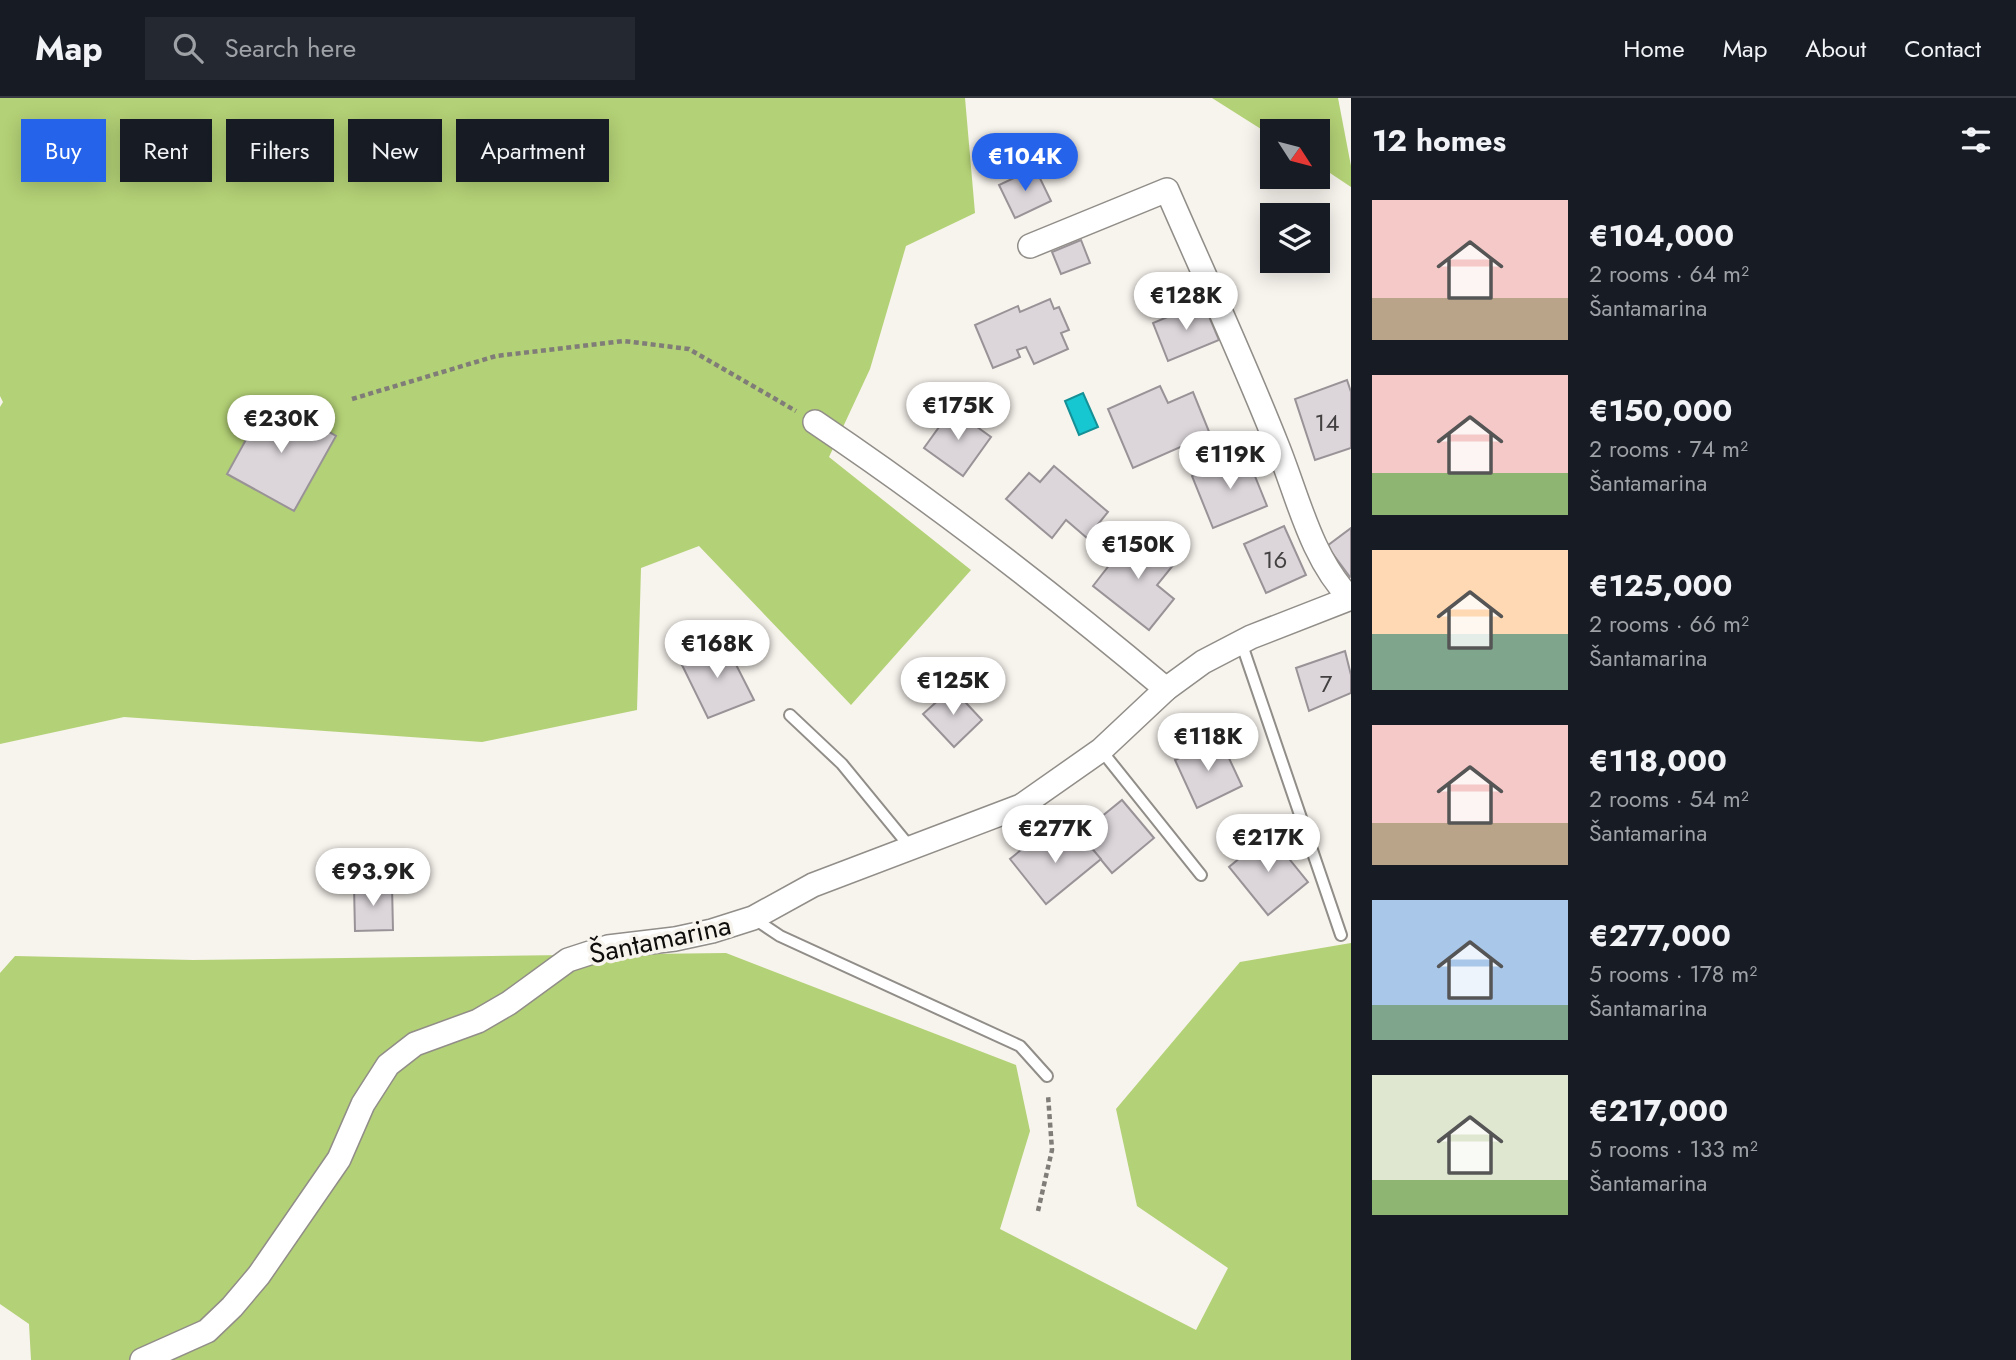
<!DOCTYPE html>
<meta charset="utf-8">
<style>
:root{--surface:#171b24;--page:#242831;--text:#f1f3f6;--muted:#9ea1a6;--line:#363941;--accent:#2563eb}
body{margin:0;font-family:Jost,sans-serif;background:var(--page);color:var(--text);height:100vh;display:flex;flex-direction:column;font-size:26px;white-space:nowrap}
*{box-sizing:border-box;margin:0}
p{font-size:23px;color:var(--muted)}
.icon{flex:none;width:38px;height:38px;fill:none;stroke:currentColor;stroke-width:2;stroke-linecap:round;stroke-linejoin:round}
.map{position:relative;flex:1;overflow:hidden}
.drawer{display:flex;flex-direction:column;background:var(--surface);width:665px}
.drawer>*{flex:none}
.banner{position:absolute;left:21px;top:21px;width:665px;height:63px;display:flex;gap:14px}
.needle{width:46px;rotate:126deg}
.buttons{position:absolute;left:1260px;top:21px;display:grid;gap:14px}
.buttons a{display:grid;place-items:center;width:70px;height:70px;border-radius:0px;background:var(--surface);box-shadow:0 4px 18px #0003;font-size:35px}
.price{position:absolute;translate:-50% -60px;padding:0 16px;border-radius:24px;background:#fff;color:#222;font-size:23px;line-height:46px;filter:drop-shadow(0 2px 4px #0008)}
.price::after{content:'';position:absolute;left:50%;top:42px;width:21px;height:16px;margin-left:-10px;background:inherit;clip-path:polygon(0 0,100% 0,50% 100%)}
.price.current{background:var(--accent);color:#fff}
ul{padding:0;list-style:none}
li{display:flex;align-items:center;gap:21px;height:175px;padding:0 21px}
li span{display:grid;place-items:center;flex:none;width:196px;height:140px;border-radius:0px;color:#555}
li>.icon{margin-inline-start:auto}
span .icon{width:84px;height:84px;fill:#fffc;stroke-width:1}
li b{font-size:30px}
h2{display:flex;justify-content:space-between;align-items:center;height:84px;padding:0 21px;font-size:30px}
.pill{padding:0 24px;border-radius:0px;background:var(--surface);box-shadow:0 4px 18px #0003;font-size:24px;line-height:63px}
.pill.current{background:var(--accent);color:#fff}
header{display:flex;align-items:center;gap:42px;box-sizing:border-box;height:98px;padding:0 35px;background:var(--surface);border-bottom:2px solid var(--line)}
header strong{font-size:33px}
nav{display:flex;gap:38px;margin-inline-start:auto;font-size:24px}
.search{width:490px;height:63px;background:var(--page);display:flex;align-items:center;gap:18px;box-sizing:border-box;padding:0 24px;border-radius:0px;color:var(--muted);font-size:26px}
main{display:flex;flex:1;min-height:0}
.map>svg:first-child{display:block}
.green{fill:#b3d176}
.water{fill:#16c7d1;stroke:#149096;stroke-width:2}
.building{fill:#dcd6da;stroke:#999398;stroke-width:2}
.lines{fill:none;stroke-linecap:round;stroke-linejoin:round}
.service-casing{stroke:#918d88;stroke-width:14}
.minor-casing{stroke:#918d88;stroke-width:26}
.path{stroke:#807d79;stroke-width:4.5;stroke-dasharray:5 3.5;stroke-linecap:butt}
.service{stroke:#fff;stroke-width:10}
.minor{stroke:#fff;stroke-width:23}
.labels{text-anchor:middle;stroke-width:7;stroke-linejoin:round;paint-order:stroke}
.number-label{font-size:24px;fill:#424040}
.street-label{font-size:28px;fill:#0f0e0c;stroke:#f7f3ed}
</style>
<header>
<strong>Map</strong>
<div class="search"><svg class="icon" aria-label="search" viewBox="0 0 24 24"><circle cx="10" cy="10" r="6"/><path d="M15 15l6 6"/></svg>Search here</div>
<nav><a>Home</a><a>Map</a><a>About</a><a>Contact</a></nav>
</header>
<main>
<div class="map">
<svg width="1351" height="1262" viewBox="0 0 1351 1262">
<rect width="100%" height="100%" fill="#f7f3ed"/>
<g class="green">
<path d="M0,0h965l10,115 -69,33 -36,123 -41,88 142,113 -120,135 -152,-159 -58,22 -4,142 -155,32 -358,-25 -124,27v-337l3,-5 -3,-6z"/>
<path d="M1212,0h126l13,68v21l-33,-22v-34h-46v5z"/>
<path d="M1351,845v417h-1320l-2,-36 -29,-20v-331l15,-17 178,4 533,-7 290,112 14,66 -30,98 196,101 32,-62 -91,-62 -21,-97 124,-147z"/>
</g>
<path class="water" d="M1083,295l15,34 -19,8 -14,-34z"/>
<g class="building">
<path d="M1035,70l16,33 -36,17 -16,-33z"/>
<path d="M1081,142l9,23 -29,11 -9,-22z"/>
<path d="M1050,201l4,10 5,-2 10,23 -8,3 7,16 -34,15 -8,-17 -9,3 3,7 -27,11 -18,-43 43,-19 2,6z"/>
<path d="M1203,204l16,38 -51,21 -15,-38z"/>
<path d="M1347,282l4,12v56l-36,12 -20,-61z"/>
<path d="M1160,288l8,17 25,-11 17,42 -77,34 -25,-59z"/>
<path d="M269,300l67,38 -42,75 -67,-37z"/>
<path d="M952,311l39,28 -28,39 -39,-28z"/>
<path d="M1246,356l21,52 -54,22 -21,-52z"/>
<path d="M1054,368l54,46 -21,26 -21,-18 -14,18 -46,-39 23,-26 11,9z"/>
<path d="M1284,428l22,49 -40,18 -22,-49z"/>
<path d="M1351,430v48l-1,1 -23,-31z"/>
<path d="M1136,433l39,32 -18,22 17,14 -25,31 -56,-44z"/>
<path d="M724,543l30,59 -46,18 -27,-55z"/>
<path d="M1345,553l6,24v18l-42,18 -13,-43z"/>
<path d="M952,590l30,32 -28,27 -31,-33z"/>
<path d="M1220,641l22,47 -45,22 -22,-48z"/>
<path d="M1122,702l32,38 -42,35 -25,-30 11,-9 -8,-8z"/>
<path d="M1078,734l23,27 -55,45 -36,-45 28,-23 15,17z"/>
<path d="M1269,736l39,48 -40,33 -39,-48z"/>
<path d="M354,788h38l1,44 -38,1z"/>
</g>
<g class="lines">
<g class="service-casing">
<g id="service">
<path d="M1241,544l100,293"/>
<path d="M790,617l52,49 68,83"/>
<path d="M1101,652l100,125"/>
<path d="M753,820l27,18 240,110 27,30"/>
</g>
</g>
<g class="minor-casing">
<g id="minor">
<path d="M1030,148l137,-56c37,85 76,169 110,255 21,52 34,113 73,153"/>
<path d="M815,324c122,82 238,172 351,267"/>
<path d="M142,1262l65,-29 25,-24 27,-32 80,-116 24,-55 25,-39 27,-21 63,-23 31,-18 59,-43 40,-13 67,-8 37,-8 41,-13 60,-33 208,-79 80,-56 65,-61 37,-27 48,-25 100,-39"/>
</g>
</g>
<g class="path">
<path d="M352,301l144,-43 128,-15 65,8 107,62"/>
<path d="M1038,1113l14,-61 -4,-55"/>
</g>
<use href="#service" class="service"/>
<use href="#minor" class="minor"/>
</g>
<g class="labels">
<g class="number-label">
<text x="1327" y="333">14</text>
<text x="1275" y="470">16</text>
<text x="1326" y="594">7</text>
</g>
<g class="street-label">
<text transform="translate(660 841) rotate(-12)" y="10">Šantamarina</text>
</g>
</g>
</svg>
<div class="buttons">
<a><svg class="needle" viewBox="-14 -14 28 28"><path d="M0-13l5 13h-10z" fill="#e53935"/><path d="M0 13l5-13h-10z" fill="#9ea1a6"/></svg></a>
<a><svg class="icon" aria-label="layers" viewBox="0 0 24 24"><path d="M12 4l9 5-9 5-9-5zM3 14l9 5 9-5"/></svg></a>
</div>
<b class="price current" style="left:1025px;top:95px">€104K</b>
<b class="price" style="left:1186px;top:234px">€128K</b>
<b class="price" style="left:958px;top:344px">€175K</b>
<b class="price" style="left:281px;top:357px">€230K</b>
<b class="price" style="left:1230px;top:393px">€119K</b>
<b class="price" style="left:1138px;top:483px">€150K</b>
<b class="price" style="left:717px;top:582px">€168K</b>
<b class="price" style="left:953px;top:619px">€125K</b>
<b class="price" style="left:1208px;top:675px">€118K</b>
<b class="price" style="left:1055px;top:767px">€277K</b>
<b class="price" style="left:1268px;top:776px">€217K</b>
<b class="price" style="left:373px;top:810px">€93.9K</b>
<div class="banner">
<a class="pill current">Buy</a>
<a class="pill">Rent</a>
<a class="pill">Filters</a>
<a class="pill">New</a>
<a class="pill">Apartment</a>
</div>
</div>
<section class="drawer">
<h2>12 homes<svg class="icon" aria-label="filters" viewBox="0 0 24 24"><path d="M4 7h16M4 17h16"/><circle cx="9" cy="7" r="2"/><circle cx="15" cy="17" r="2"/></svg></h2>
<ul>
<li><span style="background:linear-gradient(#f6c9c9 70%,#b9a48a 0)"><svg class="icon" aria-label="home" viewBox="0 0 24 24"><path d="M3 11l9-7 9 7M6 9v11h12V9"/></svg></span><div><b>€104,000</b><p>2 rooms · 64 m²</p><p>Šantamarina</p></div></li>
<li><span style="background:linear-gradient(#f6c9c9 70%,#8fb573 0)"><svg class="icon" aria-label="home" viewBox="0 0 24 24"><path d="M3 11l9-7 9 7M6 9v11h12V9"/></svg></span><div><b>€150,000</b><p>2 rooms · 74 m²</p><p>Šantamarina</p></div></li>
<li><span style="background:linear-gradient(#ffd9b3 60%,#7fa58c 0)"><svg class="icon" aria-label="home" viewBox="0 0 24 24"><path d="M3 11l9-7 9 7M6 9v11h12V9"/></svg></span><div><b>€125,000</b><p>2 rooms · 66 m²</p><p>Šantamarina</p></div></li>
<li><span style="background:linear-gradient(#f6c9c9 70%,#b9a48a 0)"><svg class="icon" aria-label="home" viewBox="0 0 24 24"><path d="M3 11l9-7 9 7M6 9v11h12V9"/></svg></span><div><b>€118,000</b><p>2 rooms · 54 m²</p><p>Šantamarina</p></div></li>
<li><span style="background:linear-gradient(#a9c7e8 75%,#7fa58c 0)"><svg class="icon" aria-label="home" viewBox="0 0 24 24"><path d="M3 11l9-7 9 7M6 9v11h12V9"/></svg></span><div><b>€277,000</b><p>5 rooms · 178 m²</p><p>Šantamarina</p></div></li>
<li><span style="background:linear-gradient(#dfe7d0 75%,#8fb573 0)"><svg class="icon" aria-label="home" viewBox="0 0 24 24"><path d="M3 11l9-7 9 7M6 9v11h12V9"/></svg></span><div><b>€217,000</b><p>5 rooms · 133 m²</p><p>Šantamarina</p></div></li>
</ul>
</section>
</main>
